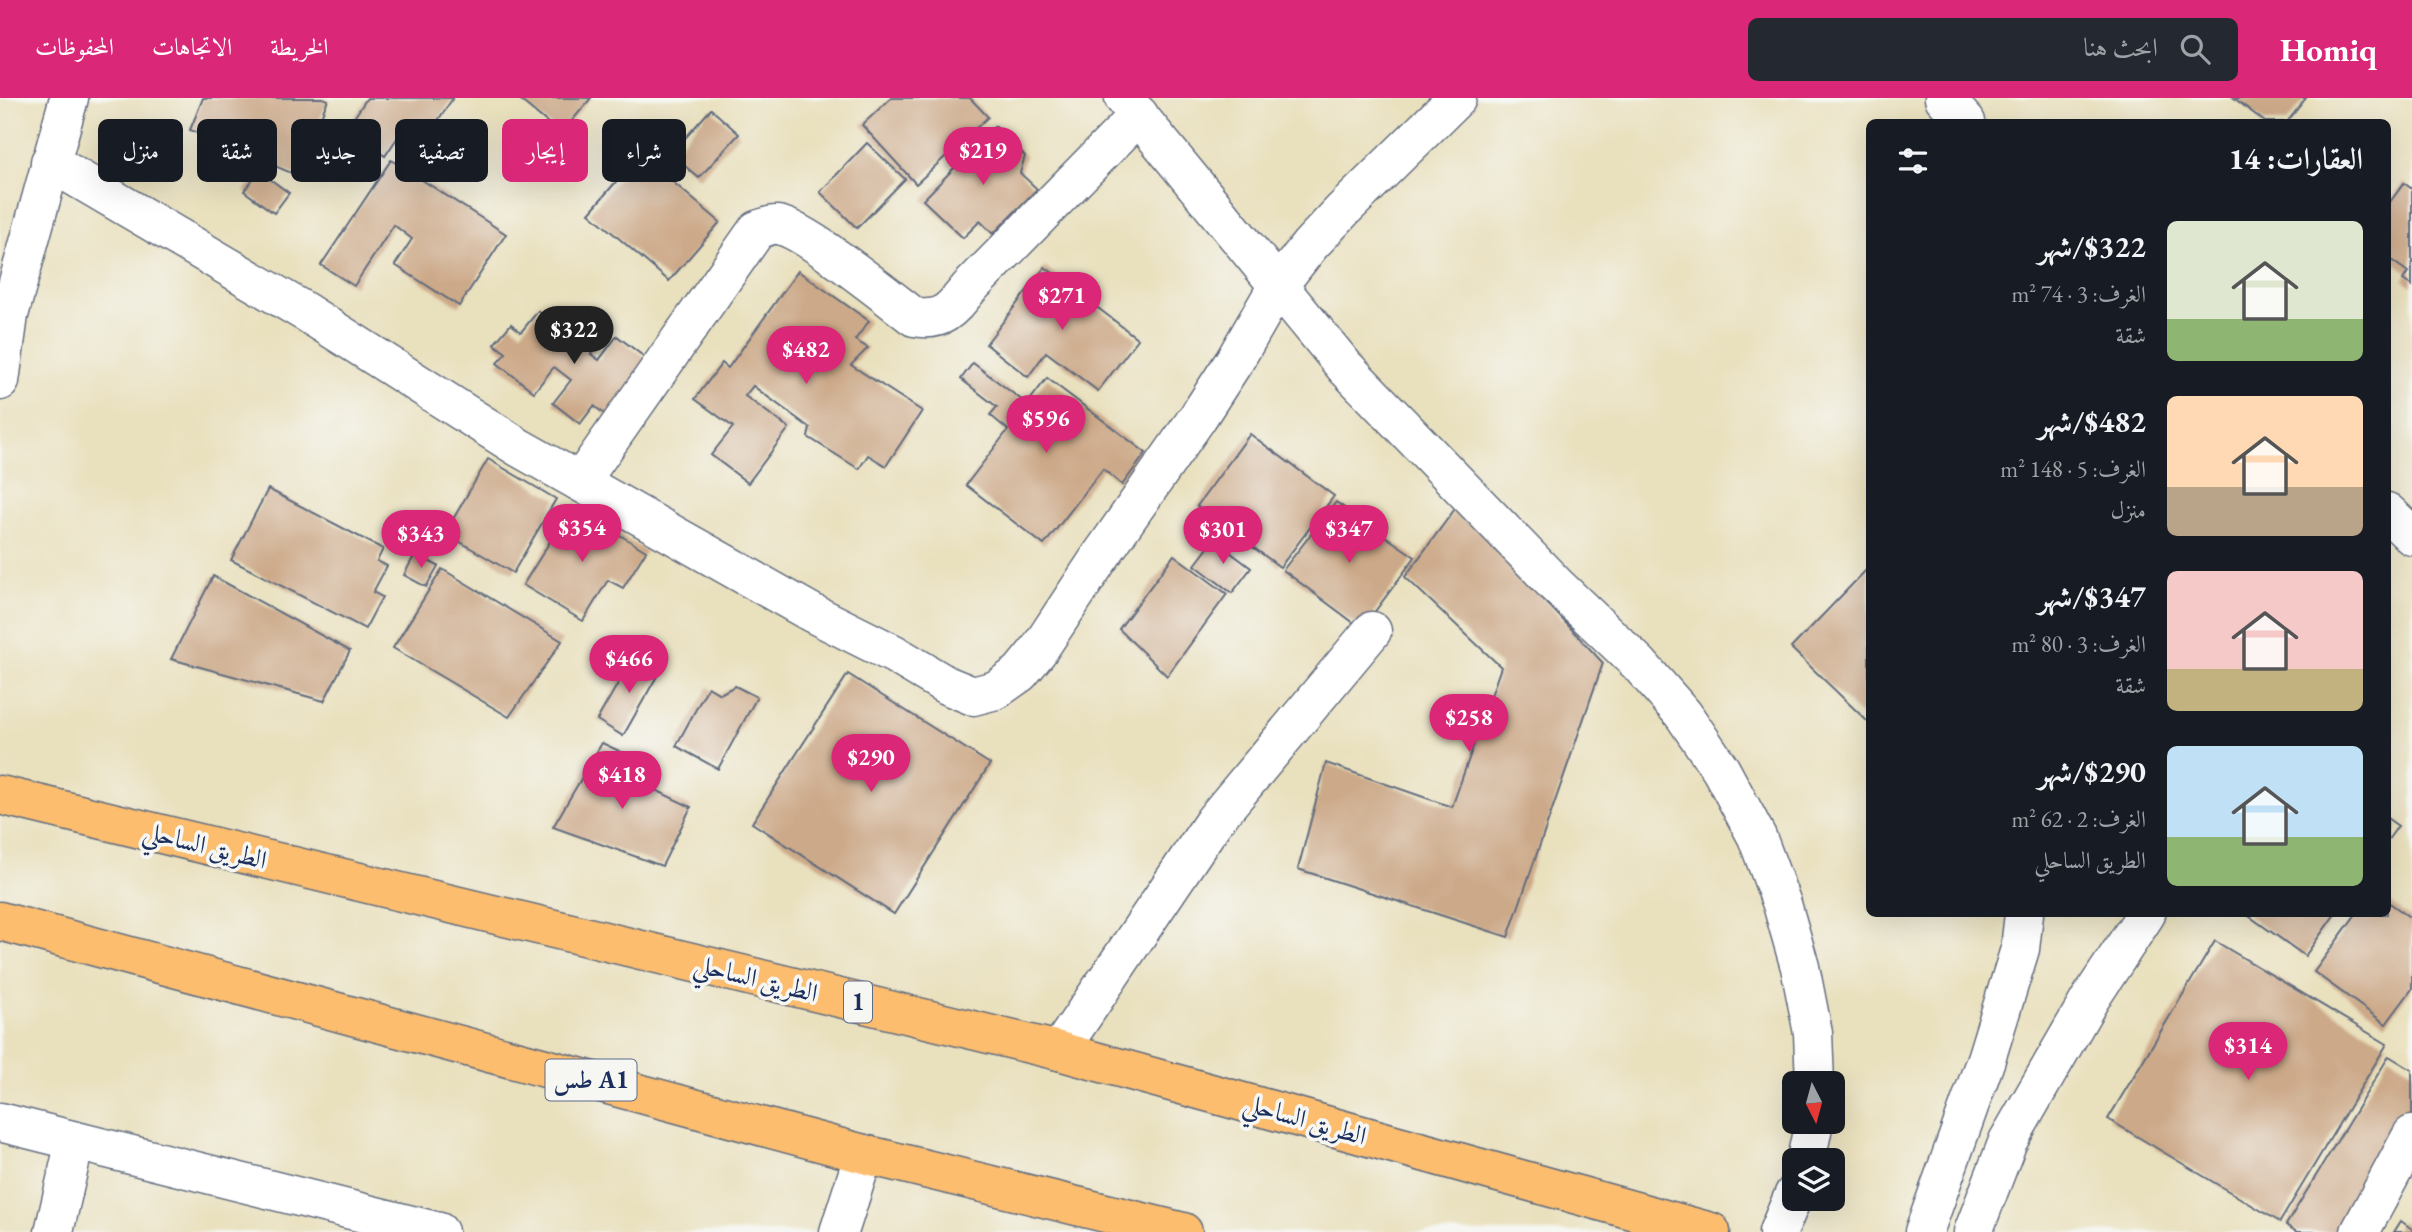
<!DOCTYPE html>
<html lang="ar">
<meta charset="utf-8">
<style>
:root{--surface:#171b24;--page:#242831;--text:#f1f3f6;--muted:#9ea1a6;--accent:#db2777}
body{margin:0;font-family:"EB Garamond",Amiri,serif;background:var(--page);color:var(--text);direction:rtl;height:100vh;display:flex;flex-direction:column;font-size:26px;white-space:nowrap}
*{box-sizing:border-box;margin:0}
p{font-size:23px;color:var(--muted)}
.icon{flex:none;width:38px;height:38px;fill:none;stroke:currentColor;stroke-width:2;stroke-linecap:round;stroke-linejoin:round}
.map{position:relative;flex:1;overflow:hidden;direction:ltr}
.sheet{position:absolute;left:1866px;top:21px;width:525px;height:798px;display:flex;flex-direction:column;background:var(--surface);border-radius:10px;box-shadow:0 7px 28px #0002;direction:rtl}
.sheet>*{flex:none}
.guide{position:absolute;left:21px;top:21px;width:665px;height:63px;direction:rtl;display:flex;gap:14px}
.needle{width:46px;rotate:174deg}
.buttons{position:absolute;left:1782px;top:973px;display:grid;gap:14px}
.buttons a{display:grid;place-items:center;width:63px;height:63px;border-radius:10px;background:var(--surface);box-shadow:0 7px 28px #0002;font-size:35px}
.price{position:absolute;translate:-50% -60px;padding:0 16px;border-radius:24px;background:var(--accent);color:#fff;font-size:23px;line-height:46px;filter:drop-shadow(0 2px 4px #0008)}
.price::after{content:'';position:absolute;left:50%;top:42px;width:21px;height:16px;margin-left:-10px;background:inherit;clip-path:polygon(0 0,100% 0,50% 100%)}
.price.current{background:#222;color:#fff}
ul{padding:0;list-style:none}
li{display:flex;align-items:center;gap:21px;height:175px;padding:0 28px}
li span{display:grid;place-items:center;flex:none;width:196px;height:140px;border-radius:10px;color:#555}
li>.icon{margin-inline-start:auto}
span .icon{width:84px;height:84px;fill:#fffc;stroke-width:1}
li b{font-size:30px}
h2{display:flex;justify-content:space-between;align-items:center;height:84px;padding:0 28px;font-size:30px}
.chip{padding:0 24px;border-radius:10px;background:var(--surface);box-shadow:0 7px 28px #0002;font-size:24px;line-height:63px}
.chip.current{background:var(--accent);color:#fff}
header{display:flex;align-items:center;gap:42px;box-sizing:border-box;height:98px;padding:0 35px;background:var(--accent);color:#fff}
header strong{font-size:33px}
nav{display:flex;gap:38px;margin-inline-start:auto;font-size:24px}
.search{width:490px;height:63px;background:var(--page);display:flex;align-items:center;gap:18px;box-sizing:border-box;padding:0 24px;border-radius:10px;color:var(--muted);font-size:26px}
.map>svg:first-child{display:block}
.building{fill:#cca988}
.lines{fill:none;stroke-linecap:round;stroke-linejoin:round}
.minor-casing{stroke:#636d7f;stroke-width:41}
.highway-casing{stroke:#636d7f;stroke-width:41}
.minor{stroke:#fff;stroke-width:38}
.highway{stroke:#fcbd6e;stroke-width:38}
.labels{text-anchor:middle;stroke-width:7;stroke-linejoin:round;paint-order:stroke}
.shield{fill:#f6f6f2;stroke:#5d6b8a;stroke-width:2}
.shield-label{font-size:24px;font-weight:bold;fill:#1b2f5e}
.street-label{font-size:26px;fill:#1b2f5e;stroke:#f6f6f2}
</style>
<header>
<strong>Homiq</strong>
<div class="search"><svg class="icon" aria-label="search" viewBox="0 0 24 24"><circle cx="10" cy="10" r="6"/><path d="M15 15l6 6"/></svg>ابحث هنا</div>
<nav><a>الخريطة</a><a>الاتجاهات</a><a>المحفوظات</a></nav>
</header>
<div class="map">
<svg width="2412" height="1134" viewBox="0 0 2412 1134">
<rect width="100%" height="100%" fill="#f6f6f2"/>
<filter id="ink" filterUnits="userSpaceOnUse"><feTurbulence type="fractalNoise" baseFrequency=".0143" numOctaves="2"/><feDisplacementMap in="SourceGraphic" scale="14" xChannelSelector="R" yChannelSelector="G"/><feConvolveMatrix kernelMatrix="1 2 1 2 8 2 1 2 1" color-interpolation-filters="sRGB"/></filter>
<filter id="wash" filterUnits="userSpaceOnUse"><feTurbulence type="fractalNoise" baseFrequency=".00686" numOctaves="4" result="noise"/><feDisplacementMap in="SourceGraphic" scale="28" xChannelSelector="R" yChannelSelector="G"/><feGaussianBlur stdDeviation="1.57" result="paint"/><feColorMatrix in="noise" values="0 0 0 0 0 0 0 0 0 0 0 0 0 0 0 0 0 1.4 0 .05"/><feComposite in="paint" operator="in"/></filter>
<g filter="url(#wash)">
<rect width="100%" height="100%" fill="#e9e0bd"/>
<g id="blocks">
<g class="building">
<path d="M203,0h120l5,2 -32,75 -106,-45z"/>
<path d="M367,0h86l-29,43 -20,-13 -19,28 -39,-26z"/>
<path d="M518,0h73l-30,36z"/>
<path d="M891,0h79l18,19 -72,67 -54,-59z"/>
<path d="M2234,0h72l-19,24h-22z"/>
<path d="M711,11l28,25 -40,44 -28,-24z"/>
<path d="M995,28l30,30 -5,17 17,16 -44,45 -13,-13 -17,17 -40,-38z"/>
<path d="M867,45l38,36 -48,49 -37,-36z"/>
<path d="M640,56l80,68 -51,59 -80,-68z"/>
<path d="M391,62l115,74 -47,72 -64,-41 17,-26 -18,-14 -40,61 -33,-21z"/>
<path d="M259,73l30,22 -15,20 -30,-22z"/>
<path d="M2404,85l8,6v97l-9,-6 5,-8 -21,-15v-51z"/>
<path d="M1045,169l93,72 -40,52 -52,-39 -18,25 -42,-33z"/>
<path d="M798,173l71,50 -14,19 13,8 -17,17 71,46 -36,55 -18,-11 -9,14 -51,-32 2,-9 -57,-42 -8,10 44,32 -41,55 -37,-28 22,-28 -38,-28 27,-36 6,5z"/>
<path d="M538,213l15,12 10,-12 21,16 -6,7 18,14 -5,6 8,6 18,-24 39,30 -42,55 -20,-15 -14,18 -27,-21 18,-23 -17,-13 -20,25 -37,-29 9,-10 -12,-9 17,-20 10,8z"/>
<path d="M973,265l54,41 20,-26 99,75 -24,32 -19,-16 -59,76 -78,-60 42,-55 -18,-15 7,-8 -36,-28z"/>
<path d="M1250,336l84,62 -54,71 -83,-61z"/>
<path d="M488,361l68,40 -43,74 -68,-40z"/>
<path d="M268,391l115,60 -6,12 10,5 -14,26 9,5 -17,32 -134,-69z"/>
<path d="M1336,404l79,55 -53,72 -79,-59z"/>
<path d="M572,408l74,45 -23,37 -15,-8 -25,41 -60,-36z"/>
<path d="M1457,408l146,157 -95,274 -210,-68 28,-106 126,44 49,-140 -96,-90z"/>
<path d="M1214,442l37,28 -19,25 -37,-28z"/>
<path d="M415,456l23,12 -12,21 -22,-12z"/>
<path d="M1174,457l53,39 -60,82 -48,-47z"/>
<path d="M1869,469v156l-78,-75z"/>
<path d="M442,471l120,72 -53,76 -116,-69z"/>
<path d="M213,478l137,75 -26,50 -153,-42z"/>
<path d="M635,556l26,15 -38,67 -26,-16z"/>
<path d="M848,576l142,90 -96,150 -142,-91z"/>
<path d="M735,588l22,11 -39,72 -42,-23 32,-59 12,7z"/>
<path d="M602,645l28,13 -8,18 69,33 -29,59 -109,-39z"/>
<path d="M2387,720l11,8 -11,15z"/>
<path d="M2387,803l25,18v70l-26,35 -72,-52 42,-58h31z"/>
<path d="M2246,816h89l-30,42z"/>
<path d="M2215,843l172,103 -107,178 -172,-103z"/>
<path d="M2389,958l23,14v67l-57,95h-58l-11,-7z"/>
<path d="M2401,1123l11,8v3h-18z"/>
</g>
</g>
</g>
<g filter="url(#ink)">
<use href="#blocks" fill-opacity="0" stroke="#636d7f" stroke-width="2"/>
<g class="lines">
<g class="minor-casing">
<g id="minor">
<path d="M1124,0l221,269 211,218 83,79 44,50 38,56 36,67 25,67 18,63 13,66 2,50"/>
<path d="M1944,0l22,24"/>
<path d="M50,64l257,151 211,134 294,166 82,41 52,31 27,11 23,-6 24,-17 18,-22 60,-91 100,-143 37,-57 42,-73 33,-42 32,-34 115,-113"/>
<path d="M0,283l9,-66 60,-217"/>
<path d="M580,384l177,-252c7,-2 14,-6 21,-5 26,4 110,72 136,92 28,6 38,-8 55,-29l170,-173"/>
<path d="M2387,414l25,24"/>
<path d="M1059,953l155,-230 158,-190"/>
<path d="M0,1024l439,110"/>
<path d="M1806,1062l8,-38"/>
<path d="M54,1134l21,-91"/>
<path d="M839,1134l25,-78"/>
<path d="M1778,1134l16,-38"/>
<path d="M1924,1134l62,-173 34,-110 4,-35"/>
<path d="M1973,1134l35,-91 82,-142 56,-85"/>
<path d="M2360,1134l52,-97"/>
</g>
</g>
<g class="highway-casing">
<g id="highway">
<path d="M0,697l1059,256 652,181"/>
<path d="M0,823l864,233 319,78"/>
</g>
</g>
<use href="#minor" class="minor"/>
<use href="#highway" class="highway"/>
</g>
</g>
<g class="labels">
<g class="shield">
<rect x="844" y="883.5" width="28" height="41" rx="5"/>
<rect x="545.5" y="961.5" width="91" height="41" rx="5"/>
</g>
<g class="shield-label">
<text x="858" y="912">1</text>
<text x="591" y="990">طس A1</text>
</g>
<g class="street-label">
<text transform="translate(205 747) rotate(14)" y="9">الطريق الساحلي</text>
<text transform="translate(756 880) rotate(14)" y="9">الطريق الساحلي</text>
<text transform="translate(1305 1021) rotate(16)" y="9">الطريق الساحلي</text>
</g>
</g>
</svg>
<div class="buttons">
<a><svg class="needle" viewBox="-14 -14 28 28"><path d="M0-13l5 13h-10z" fill="#e53935"/><path d="M0 13l5-13h-10z" fill="#9ea1a6"/></svg></a>
<a><svg class="icon" aria-label="layers" viewBox="0 0 24 24"><path d="M12 4l9 5-9 5-9-5zM3 14l9 5 9-5"/></svg></a>
</div>
<b class="price" style="left:983px;top:89px">$219</b>
<b class="price" style="left:1062px;top:234px">$271</b>
<b class="price current" style="left:574px;top:268px">$322</b>
<b class="price" style="left:806px;top:288px">$482</b>
<b class="price" style="left:1046px;top:357px">$596</b>
<b class="price" style="left:582px;top:466px">$354</b>
<b class="price" style="left:1349px;top:467px">$347</b>
<b class="price" style="left:1223px;top:468px">$301</b>
<b class="price" style="left:421px;top:472px">$343</b>
<b class="price" style="left:629px;top:597px">$466</b>
<b class="price" style="left:1469px;top:656px">$258</b>
<b class="price" style="left:871px;top:696px">$290</b>
<b class="price" style="left:622px;top:713px">$418</b>
<b class="price" style="left:2248px;top:984px">$314</b>
<div class="guide">
<a class="chip">شراء</a>
<a class="chip current">إيجار</a>
<a class="chip">تصفية</a>
<a class="chip">جديد</a>
<a class="chip">شقة</a>
<a class="chip">منزل</a>
</div>
<section class="sheet">
<h2>العقارات: 14<svg class="icon" aria-label="filters" viewBox="0 0 24 24"><path d="M4 7h16M4 17h16"/><circle cx="9" cy="7" r="2"/><circle cx="15" cy="17" r="2"/></svg></h2>
<ul>
<li><span style="background:linear-gradient(#dfe7d0 70%,#8fb573 0)"><svg class="icon" aria-label="home" viewBox="0 0 24 24"><path d="M3 11l9-7 9 7M6 9v11h12V9"/></svg></span><div><b>$322/شهر</b><p>الغرف: 3 · 74 m²</p><p>شقة</p></div></li>
<li><span style="background:linear-gradient(#ffd9b3 65%,#b9a48a 0)"><svg class="icon" aria-label="home" viewBox="0 0 24 24"><path d="M3 11l9-7 9 7M6 9v11h12V9"/></svg></span><div><b>$482/شهر</b><p>الغرف: 5 · 148 m²</p><p>منزل</p></div></li>
<li><span style="background:linear-gradient(#f6c9c9 70%,#c2b280 0)"><svg class="icon" aria-label="home" viewBox="0 0 24 24"><path d="M3 11l9-7 9 7M6 9v11h12V9"/></svg></span><div><b>$347/شهر</b><p>الغرف: 3 · 80 m²</p><p>شقة</p></div></li>
<li><span style="background:linear-gradient(#bfe0f5 65%,#8fb573 0)"><svg class="icon" aria-label="home" viewBox="0 0 24 24"><path d="M3 11l9-7 9 7M6 9v11h12V9"/></svg></span><div><b>$290/شهر</b><p>الغرف: 2 · 62 m²</p><p>الطريق الساحلي</p></div></li>
</ul>
</section>
</div>
